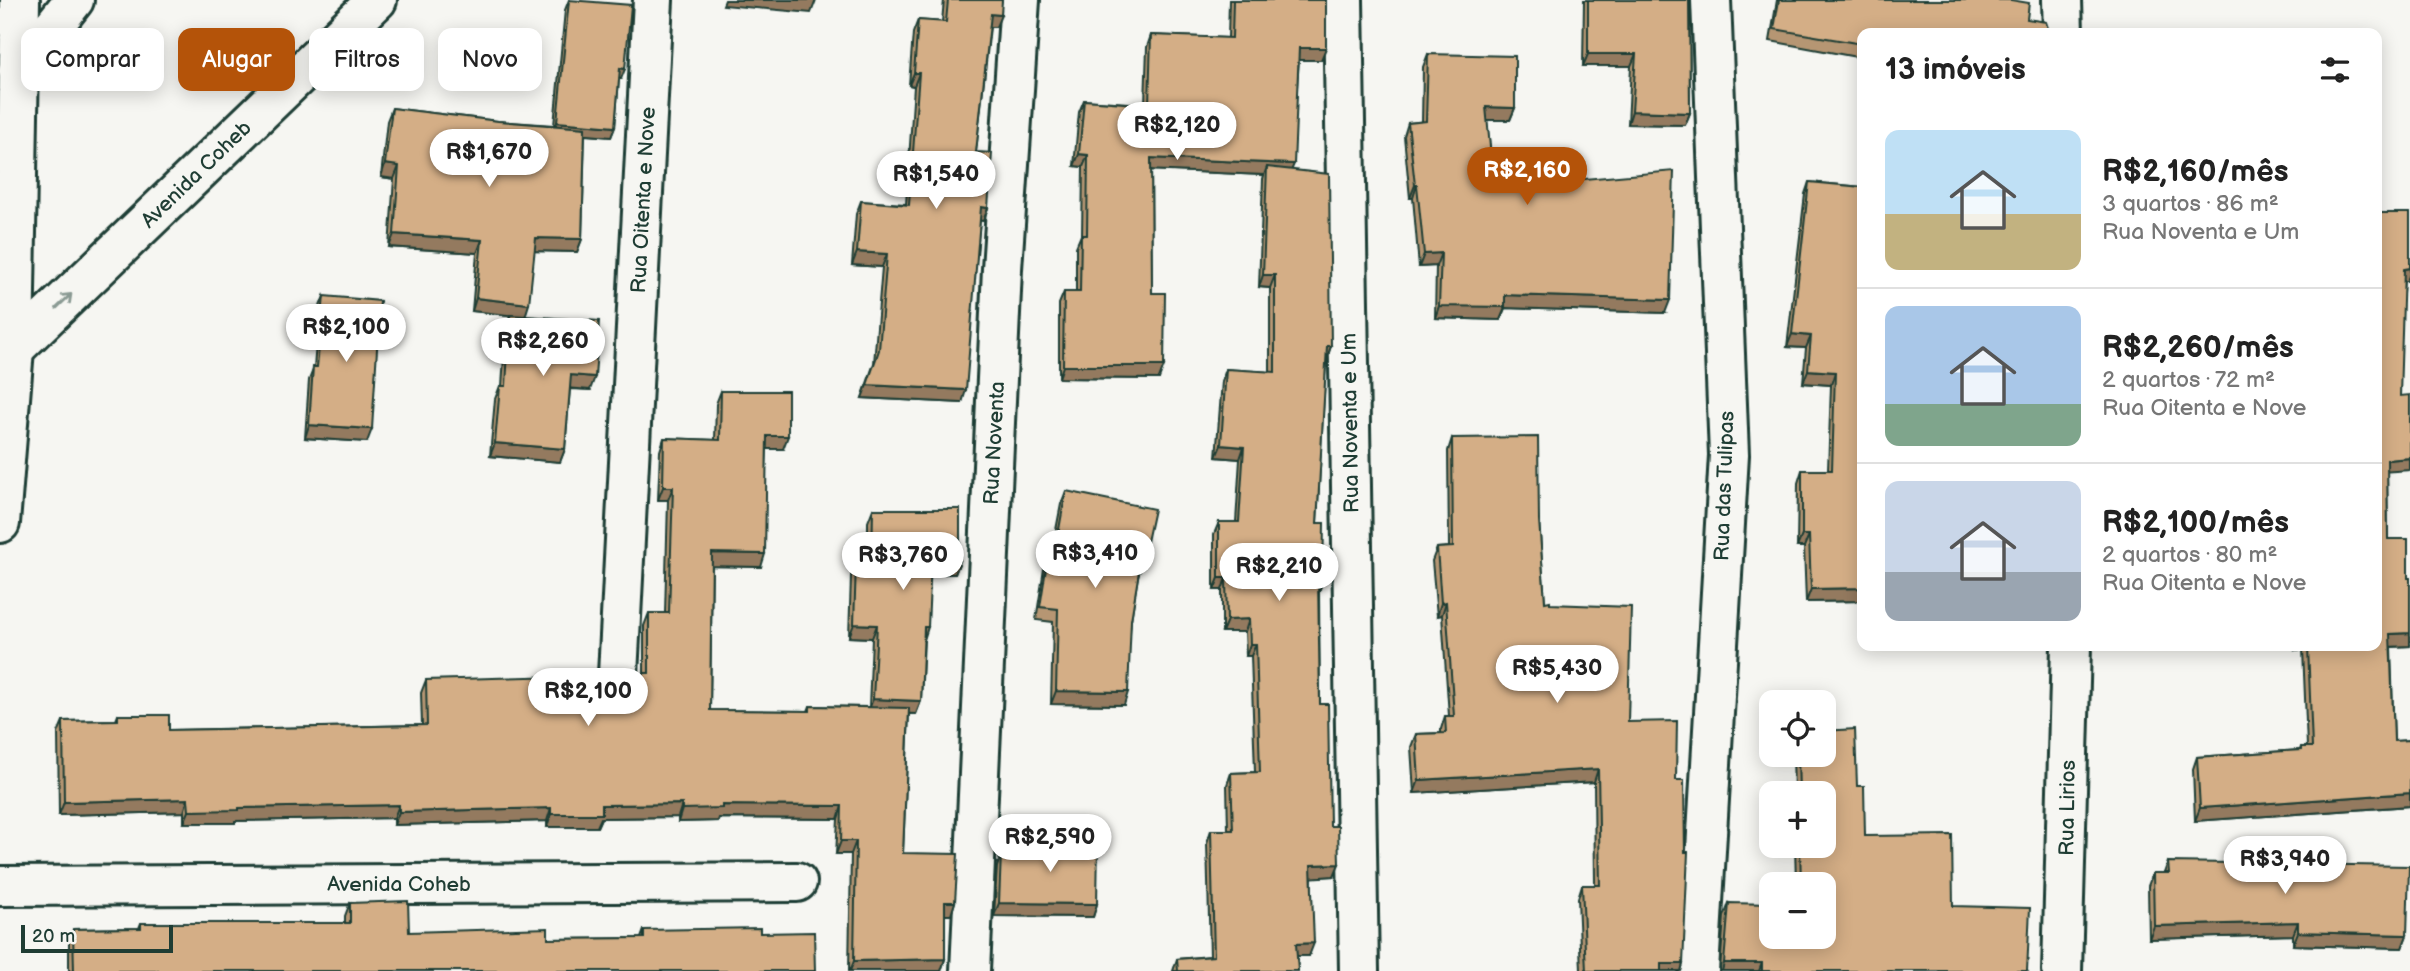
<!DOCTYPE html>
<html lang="pt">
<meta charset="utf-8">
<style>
:root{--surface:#fff;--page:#f2f2f2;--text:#222;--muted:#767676;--line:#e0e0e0;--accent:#b45309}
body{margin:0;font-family:"Balsamiq Sans",sans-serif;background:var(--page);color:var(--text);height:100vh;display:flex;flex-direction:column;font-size:26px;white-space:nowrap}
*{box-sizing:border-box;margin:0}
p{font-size:23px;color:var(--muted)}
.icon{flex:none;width:38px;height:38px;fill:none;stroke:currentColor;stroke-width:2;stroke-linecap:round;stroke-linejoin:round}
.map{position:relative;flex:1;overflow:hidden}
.panel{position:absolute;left:1857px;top:28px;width:525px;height:623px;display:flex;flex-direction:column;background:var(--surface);border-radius:14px;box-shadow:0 4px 18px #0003}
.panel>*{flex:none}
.banner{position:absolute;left:21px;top:28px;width:665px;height:63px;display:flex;gap:14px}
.controls{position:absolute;left:1759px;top:690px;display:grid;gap:14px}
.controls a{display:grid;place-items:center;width:77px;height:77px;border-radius:14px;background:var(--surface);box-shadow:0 4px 18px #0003;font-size:35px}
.scale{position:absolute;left:21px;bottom:18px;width:152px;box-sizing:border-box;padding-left:7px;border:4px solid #1f3d34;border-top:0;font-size:19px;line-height:24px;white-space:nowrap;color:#1f3d34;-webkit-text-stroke:5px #f6f6f2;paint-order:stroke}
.price{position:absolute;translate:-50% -60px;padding:0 16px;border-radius:24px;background:#fff;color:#222;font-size:23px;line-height:46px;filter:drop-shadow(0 2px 4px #0008)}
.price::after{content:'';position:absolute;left:50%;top:42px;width:21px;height:16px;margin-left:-10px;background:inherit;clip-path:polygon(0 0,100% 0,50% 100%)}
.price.selected{background:var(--accent);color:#fff}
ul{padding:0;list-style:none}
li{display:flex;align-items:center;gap:21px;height:175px;padding:0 28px}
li+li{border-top:2px solid var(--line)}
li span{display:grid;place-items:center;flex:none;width:196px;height:140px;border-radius:14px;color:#555}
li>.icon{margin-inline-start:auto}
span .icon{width:84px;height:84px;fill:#fffc;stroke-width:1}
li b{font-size:30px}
h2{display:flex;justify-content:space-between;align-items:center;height:84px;padding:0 28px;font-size:30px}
.chip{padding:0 24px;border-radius:14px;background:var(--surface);box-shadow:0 4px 18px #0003;font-size:24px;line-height:63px}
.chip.selected{background:var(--accent);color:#fff}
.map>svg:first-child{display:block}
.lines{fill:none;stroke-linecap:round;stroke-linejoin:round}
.minor-casing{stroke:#1f3d34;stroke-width:44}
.secondary-casing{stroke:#1f3d34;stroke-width:44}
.minor{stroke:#f6f6f2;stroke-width:38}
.secondary{stroke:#f6f6f2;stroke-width:38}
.wall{fill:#b69673;stroke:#1f3d34;stroke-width:2}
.shaded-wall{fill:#947a5e;stroke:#1f3d34;stroke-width:2}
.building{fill:#d4ae86;stroke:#1f3d34;stroke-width:2}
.oneway{stroke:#8a9a93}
.labels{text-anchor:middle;stroke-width:7;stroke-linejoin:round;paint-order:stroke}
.street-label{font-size:21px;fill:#1f3d34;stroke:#f6f6f2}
</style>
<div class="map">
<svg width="2410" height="971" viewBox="0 0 2410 971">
<rect width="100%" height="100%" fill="#f6f6f2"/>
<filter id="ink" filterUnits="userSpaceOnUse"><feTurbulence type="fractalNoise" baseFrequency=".0143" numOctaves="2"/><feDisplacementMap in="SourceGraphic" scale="14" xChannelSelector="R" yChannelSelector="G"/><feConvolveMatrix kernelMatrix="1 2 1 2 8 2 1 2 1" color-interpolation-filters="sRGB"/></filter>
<g filter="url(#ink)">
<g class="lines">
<g class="minor-casing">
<g id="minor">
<path d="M1343,0l16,971"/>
<path d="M2062,0l1,33"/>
<path d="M617,694l36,-694"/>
<path d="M0,886l797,-4"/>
<path d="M970,971l32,-702 18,-269"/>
<path d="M1699,971l30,-516 -18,-455"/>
<path d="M2062,971l9,-325"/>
</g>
</g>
<g class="secondary-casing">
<g id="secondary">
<path d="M18,71l56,-71"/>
<path d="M14,349l363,-349"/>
<path d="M0,523l14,-174 6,-349"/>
</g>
</g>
<use href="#minor" class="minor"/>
<use href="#secondary" class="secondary"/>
</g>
<g class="wall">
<path d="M569,0l52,79h-2l-4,48 -4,10 -26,-2 -3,104 -5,13 -43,-1 -9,65 65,74 -20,-1 -5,60 -5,13 -70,-6 5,-57 5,-13h2l4,-58 4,-13 9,1 -47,-5 5,-58 -88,-6 5,-68 -13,-2 6,-56 5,-13 106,13 56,4 11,-115z"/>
<path d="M944,0h58l-6,27h-6l-14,125 12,56 -5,13 -3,-1 -18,183 -100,-5 12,-35 8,-96 -30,-2 4,-51 5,-13 45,3 8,-118 -5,-1 4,-52 5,-13 24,2z"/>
<path d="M1229,0h97l-5,60h-22l-8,110 40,176 -4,12h-1l-9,165 6,56 -4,13 1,112 14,172 -22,1 -3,79h-12l1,15h-125l4,-12 33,-3 -3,-113 4,-13h17l-1,-45 4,-12 24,-1 -4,-116h-5l-1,-24h-23v-42h-8v-56l5,-12h17l4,-63 -24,-2 6,-76 4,-12 44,3v-84l-11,-1 4,-108 1,-4 -113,-5 1,123 7,86 -100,-1v-74l5,-12h12v-45l5,-12h1l1,-68 -9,-1 5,-54 5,-12 61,4 2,-57 4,-12 77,3z"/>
<path d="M1584,0h105l1,113 -5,12 -57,-1 3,-58h-48z"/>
<path d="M1777,0h234l-149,33v25l-92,-17z"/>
<path d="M1428,54l87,54 -5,12h-23l7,67 171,126 -160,-5 -5,12 -65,-2 1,-52 -17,1 -6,-69h-3l-6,-62 4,-13 14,-1 1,-55z"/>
<path d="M1809,182l53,5v414l-56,1 -2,-55h-7l1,-64 4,-13h26l3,-85 -28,-2 3,-35 -19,-1 18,-153z"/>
<path d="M2376,213l31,68h-3l-17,191 1,67 22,107 -19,1 3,94 16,-1v66l-215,15 -2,-52 4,-12 103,-7 1,-3h6l-4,-98 -8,1v-4h81z"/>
<path d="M324,296l43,146 -62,-4 4,-58 5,-13 5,-58z"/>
<path d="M721,391l62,58h-16l-6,118 -49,-1 -2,144 98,1 2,-5 59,1 3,-69 -23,-1 2,-61 5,-12h12v-42l5,-13 87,52 -5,13h-25l-6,66 -3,61 -5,13h-7l-6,139 52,49 -4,13h-6v44l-4,12h-92l2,-117h-15l2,-35 -119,-1 -1,3 -40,1v-5l-77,1 -4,9h-50v-6l-153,4v-7l-159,3v2h-51v-11l-125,3 -1,-82 5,-12 53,-1 2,-5 51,15 253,-5 -1,-32 5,-13 176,10 7,9 11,4 11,-2 7,-6 1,-9 5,-13v-47l5,-13h16l3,-113h-10l2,-49 4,-13 51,2 1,-36z"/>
<path d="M1452,438l87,82 6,82 5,2 78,118 48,58 7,184 -2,7h-100l-3,-73 4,-13h13l-1,-103 -180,11 -3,-46 5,-13 25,-1v-4l4,-13h4l-7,-101 -5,1 -5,-55 5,-13 12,-1 -1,-96z"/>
<path d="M1066,491l76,74 -4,11 -7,44 -7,85 -73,-1 2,-82 -17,-2 8,-51 4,-13h3l10,-52z"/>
<path d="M1793,754h31l33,32 8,50 88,70 74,65h-307l4,-54 5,-14 42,33 53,-52h-28l-1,-39h29v-52h-30z"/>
<path d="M1013,843l84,61 -4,13 -99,-1 3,-49 4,-13 7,1z"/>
<path d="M2168,862l239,73 -5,13 -109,-3v-10l-144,4 -1,-53 5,-13h11z"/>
<path d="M350,903l59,29 139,7 93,-1 3,-8 116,3 55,38h-746v-29l4,-13 66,-1 2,-5h204v-7z"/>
</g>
<g class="shaded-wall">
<path d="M725,0h91l-5,13 -88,-8z"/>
<path d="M991,14l10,1 -5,12h-10z"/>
<path d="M1299,48h27l-5,12h-26z"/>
<path d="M1588,54h48l-5,12h-48z"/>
<path d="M620,68l5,1 -4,10h-4z"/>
<path d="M914,73h5l-5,13 -5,-1z"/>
<path d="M1486,107l29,1 -5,12h-29z"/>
<path d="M1632,111l58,2 -5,12 -57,-1z"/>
<path d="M557,122l58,5 -4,10 -58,-5z"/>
<path d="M1079,154l9,1 -5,12 -9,-1z"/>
<path d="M1151,158l143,6 -5,12 -22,-9 -3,8 -118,-5z"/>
<path d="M385,164l14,2 -5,13 -13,-2z"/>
<path d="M1415,185h2l-4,13h-3z"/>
<path d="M981,207l7,1 -5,13 -7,-1z"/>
<path d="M394,234l88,6 -5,13 -88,-6z"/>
<path d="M536,238l46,1 -5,13 -46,-1z"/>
<path d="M857,252l30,2 -5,13 -30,-2z"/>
<path d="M1441,253l-5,13 -17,1 5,-13z"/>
<path d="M2410,268v6l-3,7h-7l4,-12z"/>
<path d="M1263,275h12l-5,13 -11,-1z"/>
<path d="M1505,295l165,5 -5,13 -160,-5 -5,12 -65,-2 4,-12z"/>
<path d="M476,298l53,6 -4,13 -53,-6z"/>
<path d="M1792,334l19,2 -5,12 -19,-1z"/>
<path d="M1327,346h4l-4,12h-5z"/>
<path d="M1063,366h101l-5,13 -100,-1z"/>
<path d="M1808,370l27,2 -4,13 -28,-2z"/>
<path d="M571,375l24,2 -5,13 -24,-2z"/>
<path d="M867,385l99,5 -4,13 -100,-5z"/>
<path d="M309,425l63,4 -5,13 -62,-4z"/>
<path d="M767,436h21l-5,13h-20z"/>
<path d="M495,443l70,6 -5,13 -70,-6z"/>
<path d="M1221,445l23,2 -4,12 -24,-2z"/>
<path d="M2410,458v12l-28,2 5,-12z"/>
<path d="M663,487h10l-5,13h-10z"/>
<path d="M1802,535h7l-5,12h-7z"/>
<path d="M712,553l53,1 -4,13 -53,-1z"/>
<path d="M931,561h29l-5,13h-29z"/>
<path d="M1219,578h7l-4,12h-8z"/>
<path d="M1318,579h5l-4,13z"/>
<path d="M1862,588v13l-56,1 5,-13z"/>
<path d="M1446,602l-4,13 -5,1 4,-13z"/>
<path d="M1249,619l-4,13h-23l5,-12z"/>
<path d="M854,624l23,1 -5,13 -23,-1z"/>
<path d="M924,627h4l-4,13z"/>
<path d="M2410,633v13l-24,1 4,-13z"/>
<path d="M1250,644h6l-5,12h-5z"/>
<path d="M2296,646h9l-2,3 -8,1z"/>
<path d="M1056,691l72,1 -4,13 -73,-1z"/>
<path d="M873,699l48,2 -5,13 -48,-2z"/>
<path d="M1598,769l-4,13 -180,11 5,-13z"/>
<path d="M2410,793v13l-215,15 5,-13z"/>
<path d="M188,799l-4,13 -125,3 5,-13z"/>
<path d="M682,804l-4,13 -77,1 -4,9h-50l4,-13 51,-9z"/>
<path d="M399,805l-5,13 -159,3v2h-51l5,-12 50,-3z"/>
<path d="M722,805l120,1 -4,13 -119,-1 -1,3 -40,1 4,-13z"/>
<path d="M551,808l-4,13 -153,4 5,-13z"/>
<path d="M841,841h15l-5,13h-15z"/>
<path d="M1339,864l-5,12 -27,2 4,-13z"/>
<path d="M945,902h10l-4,13h-11z"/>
<path d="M999,903l98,1 -4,13 -99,-1z"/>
<path d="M2298,922l-5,13 -144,4 5,-13z"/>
<path d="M2298,932l109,3 -5,13 -109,-3z"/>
<path d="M1314,943l-5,13h-18l5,-12z"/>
<path d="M945,959l-4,12h-91l4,-10z"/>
<path d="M1724,963h38l-3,8h-37z"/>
<path d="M1661,964h22l-2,7h-23z"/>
</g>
<g class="building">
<path d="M569,0l62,5 -6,64 -5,-1 -5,59 -58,-5z"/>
<path d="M948,0h54l-1,15 -10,-1 -15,138 16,1 -4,55 -7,-1 -15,183 -99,-5 12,-35 8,-96 -30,-2 4,-51 48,4 10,-132h-5l4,-53 28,2z"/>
<path d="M1233,0h93v48h-27l-5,116 -143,-6 1,135h13l-1,73h-101l1,-74h16l1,-57h6l1,-80 -9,-1 5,-54 65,5 2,-70 81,3z"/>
<path d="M1588,0h101l1,113 -58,-2 4,-57h-48z"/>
<path d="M1779,0h232l18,3 -2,16 19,3 3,9v2h-187v11l-88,-15z"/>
<path d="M1428,54l87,2v52l-29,-1 8,80 180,-16 -4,129 -165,-5v12l-66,-1 2,-53 -17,1 -7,-69h-2l-7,-62 18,-2z"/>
<path d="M392,108l106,13 87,7 -3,111 -46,-1 -7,66 -53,-6 6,-58 -88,-6 5,-68 -14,-2z"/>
<path d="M1267,167l62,7 2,172h-4l-10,177h7l-1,56h-5l2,125h8l2,122h8l1,38 -28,1 3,78 -18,1 2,27h-120l-1,-12 37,-3 -3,-126h22l-2,-57 29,-1 -4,-128h-6l-1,-25 -22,1 -1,-42h-7v-56h20l5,-75 -23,-2 5,-76 49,3v-97h-12z"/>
<path d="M1809,182l53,5v401l-51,1 -2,-54h-7v-65h30l3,-98 -27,-2 3,-34 -19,-2z"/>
<path d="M2376,213h34v55l-6,1 -4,127 10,-1v63l-23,2 1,79h20v39h2v55l-20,1 4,107 16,-1v53l-210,15 -3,-51 104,-7v-3h11l-4,-101h68z"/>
<path d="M324,296l56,5 -8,128 -63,-4 4,-58h4z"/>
<path d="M510,315l89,6 -4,56 -24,-2 -6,74 -70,-6 5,-57h6z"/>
<path d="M721,391h67v45h-21l-2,118 -53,-1 -2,157 100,1v-5l99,2 -6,145 55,1 -3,48h-10v57l-91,2 2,-120h-15l1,-35 -120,-1v3l-40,1v-5l-80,1v9h-51v-6l-152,4v-7l-160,3v2l-50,1 -1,-12 -124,3 -1,-81 55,-1v-5h51v15l258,-5 -1,-45 174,-5 2,15 7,9 11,4 11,-2 9,-9 4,-19h5v-60h20l4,-126h-10l1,-49 56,2z"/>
<path d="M1538,437l1,83 6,82 5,-1v3l81,3 -3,115 49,-1 -1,59h8l1,72h3l-5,112h-22v7h-75l-4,-86h18l-2,-116 -179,11 -3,-46 30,-1 -1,-17h9l-8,-114 -5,1 -4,-55 16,-1 -1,-109z"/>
<path d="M1066,491l88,18 -12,56h-2l-9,55 -3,72 -72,-1 2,-82 -18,-2 8,-51 6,1z"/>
<path d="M873,509h87v52h-29l-3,66h-4l-3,74 -48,-2 4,-74 -23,-1 2,-60h16z"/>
<path d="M1855,729l2,57h7l1,50 87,-1 1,71 77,2 -3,63h-265v-8h-38l5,-60 42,1v32h53v-52h-23l-1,-39h24v-52h-25l-1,-39h26v-23z"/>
<path d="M1013,843l85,1 -1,60 -98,-1 2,-49 11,1z"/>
<path d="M2168,862l241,4 -2,69 -109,-3v-10l-144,4 -1,-53h16z"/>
<path d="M408,901l1,31 139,-4v11l96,-1v-8l116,-2v5l54,-1 1,39h-741l-1,-42 68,-1v-5h209v-20z"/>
</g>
<defs><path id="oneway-shaft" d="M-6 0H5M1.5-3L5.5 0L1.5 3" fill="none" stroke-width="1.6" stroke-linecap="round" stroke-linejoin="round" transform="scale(1.75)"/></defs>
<use class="oneway" href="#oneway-shaft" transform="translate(64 301) rotate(-44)"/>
</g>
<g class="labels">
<g class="street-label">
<text transform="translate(196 174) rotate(-44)" y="7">Avenida Coheb</text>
<text transform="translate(643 200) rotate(-87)" y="7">Rua Oitenta e Nove</text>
<text transform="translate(1350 423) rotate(-91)" y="7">Rua Noventa e Um</text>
<text transform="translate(994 443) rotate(-87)" y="7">Rua Noventa</text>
<text transform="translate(1724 486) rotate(-88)" y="7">Rua das Tulipas</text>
<text transform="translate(2067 808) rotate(-89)" y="7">Rua Lirios</text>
<text x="399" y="891">Avenida Coheb</text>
</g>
</g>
</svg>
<div class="controls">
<a><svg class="icon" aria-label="locate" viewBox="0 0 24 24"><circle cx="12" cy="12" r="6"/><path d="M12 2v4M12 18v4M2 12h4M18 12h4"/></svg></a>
<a>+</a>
<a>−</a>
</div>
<div class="scale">20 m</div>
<b class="price" style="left:1177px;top:162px">R$2,120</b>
<b class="price" style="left:489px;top:189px">R$1,670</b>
<b class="price selected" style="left:1527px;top:207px">R$2,160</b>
<b class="price" style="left:936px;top:211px">R$1,540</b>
<b class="price" style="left:346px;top:364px">R$2,100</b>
<b class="price" style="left:543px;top:378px">R$2,260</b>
<b class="price" style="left:1095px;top:590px">R$3,410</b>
<b class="price" style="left:903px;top:592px">R$3,760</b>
<b class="price" style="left:1279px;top:603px">R$2,210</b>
<b class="price" style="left:1557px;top:705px">R$5,430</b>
<b class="price" style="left:588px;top:728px">R$2,100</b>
<b class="price" style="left:1050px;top:874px">R$2,590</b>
<b class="price" style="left:2285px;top:896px">R$3,940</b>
<div class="banner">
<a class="chip">Comprar</a>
<a class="chip selected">Alugar</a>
<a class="chip">Filtros</a>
<a class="chip">Novo</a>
</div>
<section class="panel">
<h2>13 imóveis<svg class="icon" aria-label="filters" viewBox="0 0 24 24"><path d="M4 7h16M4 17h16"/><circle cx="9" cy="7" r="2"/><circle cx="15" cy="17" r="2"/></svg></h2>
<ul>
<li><span style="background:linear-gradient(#bfe0f5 60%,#c2b280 0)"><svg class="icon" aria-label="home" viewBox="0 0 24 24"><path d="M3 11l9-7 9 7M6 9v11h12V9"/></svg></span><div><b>R$2,160/mês</b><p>3 quartos · 86 m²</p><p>Rua Noventa e Um</p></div></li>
<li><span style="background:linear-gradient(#a9c7e8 70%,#7fa58c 0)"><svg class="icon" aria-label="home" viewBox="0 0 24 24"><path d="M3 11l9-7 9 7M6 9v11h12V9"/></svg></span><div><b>R$2,260/mês</b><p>2 quartos · 72 m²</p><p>Rua Oitenta e Nove</p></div></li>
<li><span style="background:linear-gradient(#c9d6e8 65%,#9aa5b1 0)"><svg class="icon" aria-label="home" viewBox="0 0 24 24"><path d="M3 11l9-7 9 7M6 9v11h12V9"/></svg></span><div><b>R$2,100/mês</b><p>2 quartos · 80 m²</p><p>Rua Oitenta e Nove</p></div></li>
</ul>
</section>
</div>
